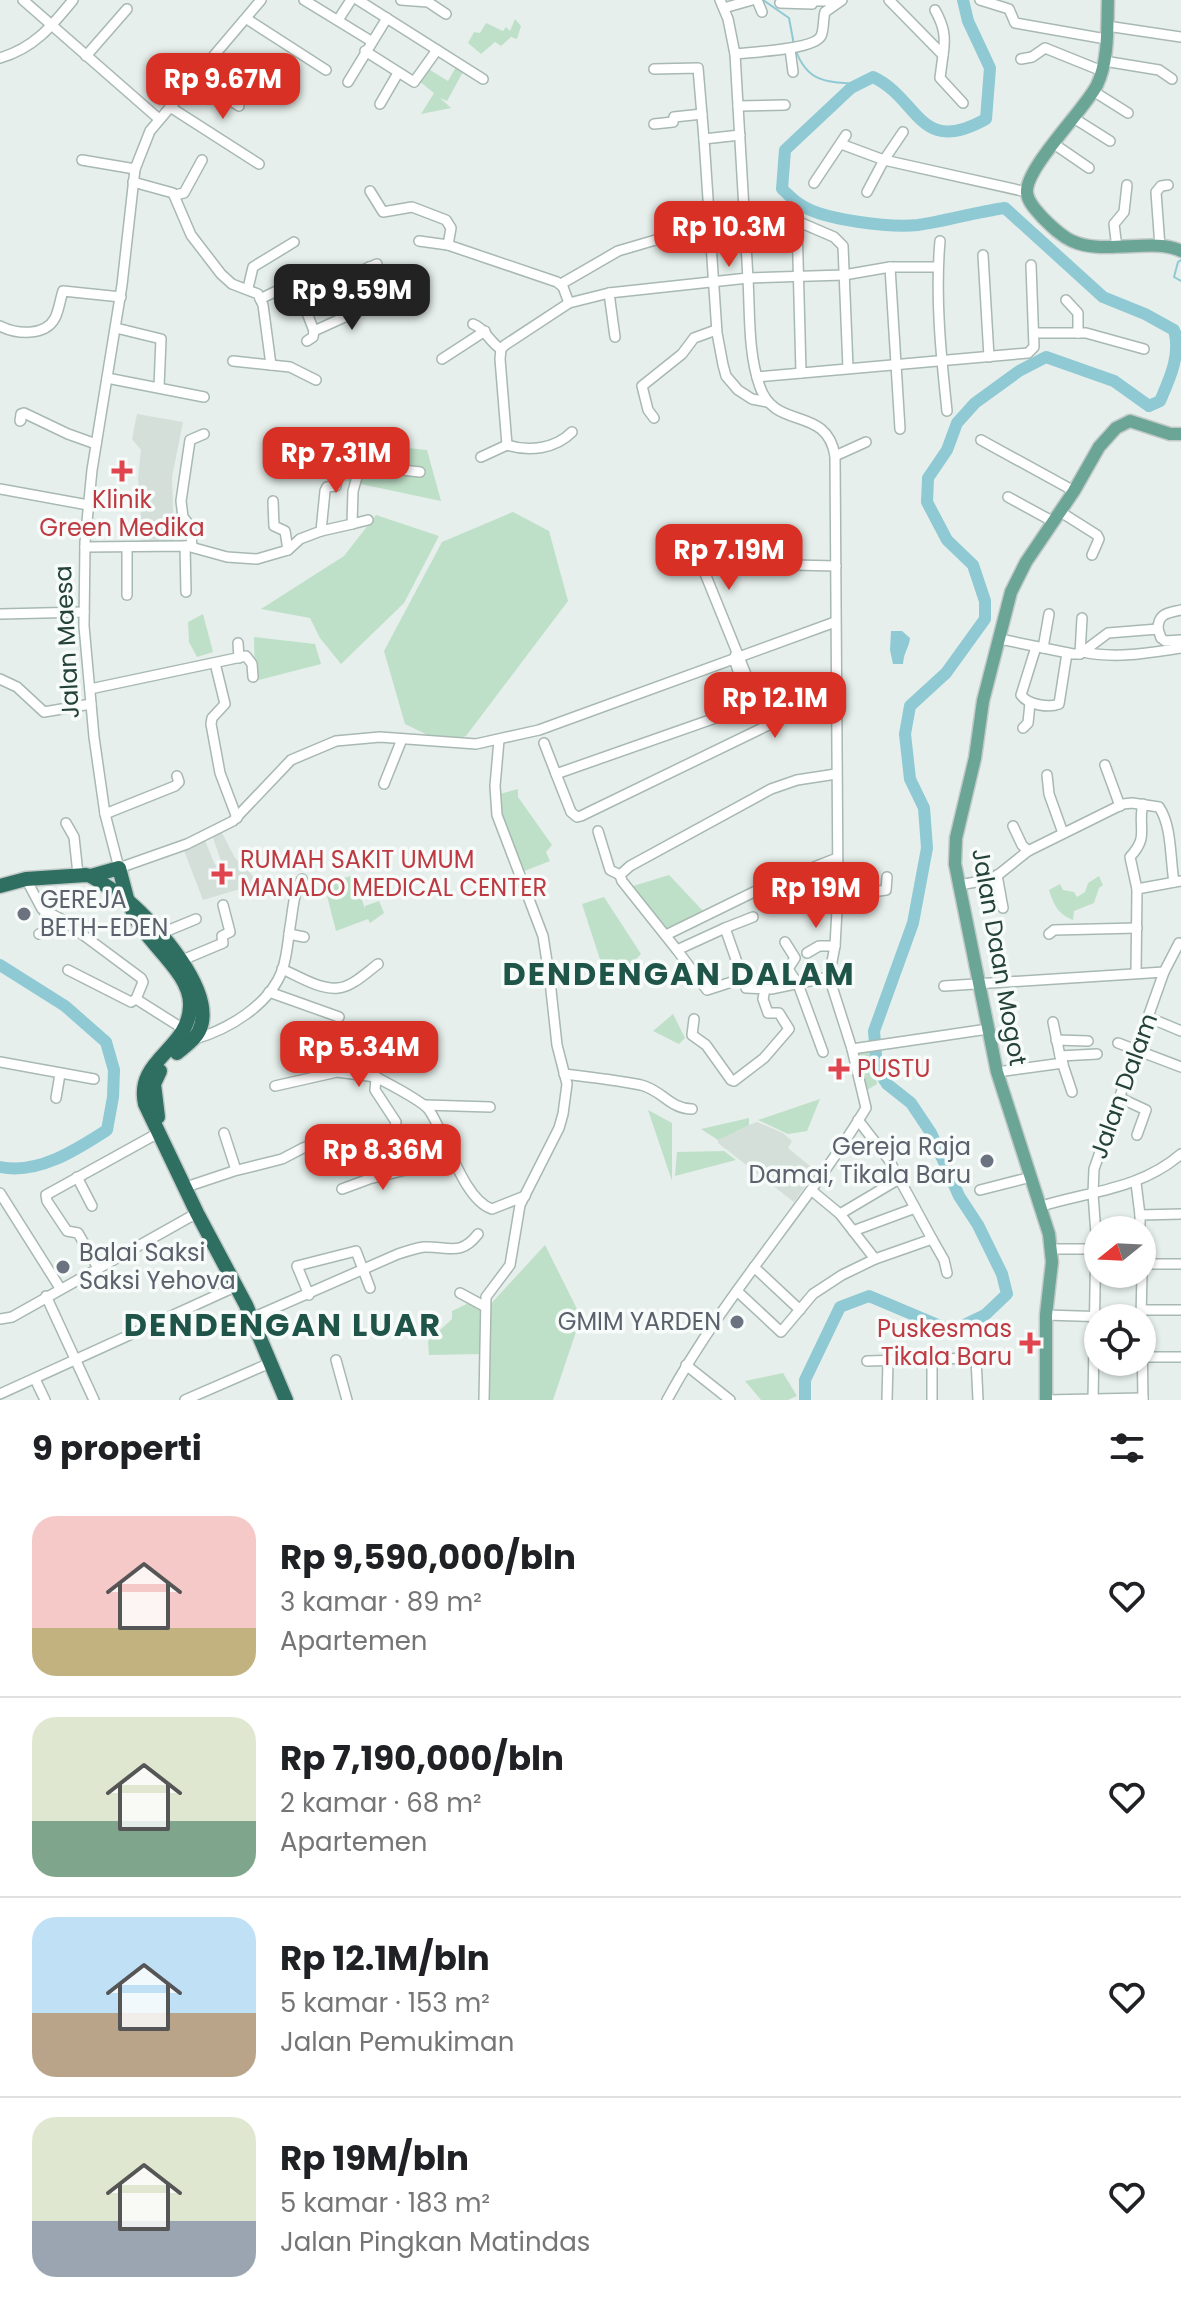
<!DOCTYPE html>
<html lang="id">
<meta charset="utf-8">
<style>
:root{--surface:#fff;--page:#f2f2f2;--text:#202124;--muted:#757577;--line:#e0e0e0;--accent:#d93025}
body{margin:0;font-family:Poppins,sans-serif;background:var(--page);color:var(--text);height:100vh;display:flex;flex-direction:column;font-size:30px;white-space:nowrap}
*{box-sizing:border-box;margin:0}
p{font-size:26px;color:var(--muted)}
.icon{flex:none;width:44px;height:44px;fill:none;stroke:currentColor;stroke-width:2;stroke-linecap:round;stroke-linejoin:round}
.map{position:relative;height:1400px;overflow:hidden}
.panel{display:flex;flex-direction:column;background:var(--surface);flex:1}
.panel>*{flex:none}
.needle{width:52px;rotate:252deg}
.fabs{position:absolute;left:1084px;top:1216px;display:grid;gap:16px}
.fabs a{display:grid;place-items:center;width:72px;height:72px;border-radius:50%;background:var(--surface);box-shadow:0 2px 6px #0004;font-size:40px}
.price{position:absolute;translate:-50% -68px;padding:0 18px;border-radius:16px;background:var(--accent);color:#fff;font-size:26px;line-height:52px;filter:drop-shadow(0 2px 4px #0008)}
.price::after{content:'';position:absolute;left:50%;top:48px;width:24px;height:18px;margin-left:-12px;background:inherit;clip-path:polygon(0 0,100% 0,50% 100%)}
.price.active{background:#222;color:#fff}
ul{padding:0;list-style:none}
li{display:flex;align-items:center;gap:24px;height:200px;padding:0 32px}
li+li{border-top:2px solid var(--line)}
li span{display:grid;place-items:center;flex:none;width:224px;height:160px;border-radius:24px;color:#555}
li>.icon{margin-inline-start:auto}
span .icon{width:96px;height:96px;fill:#fffc;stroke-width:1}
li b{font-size:34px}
h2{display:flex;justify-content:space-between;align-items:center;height:96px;padding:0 32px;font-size:34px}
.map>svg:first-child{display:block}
.built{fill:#d4dfda}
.green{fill:#bfe0c8}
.water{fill:#8ec9d4}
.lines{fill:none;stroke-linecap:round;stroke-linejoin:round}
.stream{stroke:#8ec9d4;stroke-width:2}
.river{stroke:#8ec9d4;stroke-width:12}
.minor-casing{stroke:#a8b8b2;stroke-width:12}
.major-casing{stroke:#c2cac8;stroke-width:15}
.highway-casing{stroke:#c2cac8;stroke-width:17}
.minor{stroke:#fff;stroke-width:9}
.major{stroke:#6aa596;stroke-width:12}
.highway{stroke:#2f6f62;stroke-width:14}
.health-dot{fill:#e0444e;stroke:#f7fbf9;stroke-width:3}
.worship-dot{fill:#6b7280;stroke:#f7fbf9;stroke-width:3}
.labels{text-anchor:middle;stroke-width:7;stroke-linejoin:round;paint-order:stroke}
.health-label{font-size:24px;fill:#be3a42;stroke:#f7fbf9;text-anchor:start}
.street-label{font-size:24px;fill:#24423a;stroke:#f7fbf9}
.worship-label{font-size:24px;fill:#5b616d;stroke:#f7fbf9;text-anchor:start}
.district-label{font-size:32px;font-weight:bold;letter-spacing:2px;fill:#1f5548;stroke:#f7fbf9}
</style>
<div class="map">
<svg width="1181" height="1400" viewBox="0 0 1181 1400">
<rect width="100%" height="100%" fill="#e6efeb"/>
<g class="built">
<path d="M137,414l46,8 -11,55 2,64 -31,2 -5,-65 3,-28 -9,-11z"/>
<path d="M221,831l14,27 25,25 -57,17 -20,-52 21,-10 11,27 6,-4 -9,-26z"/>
<path d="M757,1122l26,11 9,8 -4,7 28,23 -22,31 -76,-59v-6z"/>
</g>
<g class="green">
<path d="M515,19l6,7 -4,13 -6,-2 -10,9 -6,-4 -14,12 -13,-11 6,-11 6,1 6,-10 17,8 3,-4 4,4z"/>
<path d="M456,67l7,5 -16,29 -7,-3 11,10 -30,6 13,-21 -15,-12 8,-13 21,13z"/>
<path d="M273,434l154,16 14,51 -161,-34z"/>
<path d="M513,512l36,19 19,70 -102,135 -22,7 -39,-19 -21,-73 58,-109z"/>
<path d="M376,515l63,21 -35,67 -63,61 -21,-26 -10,-20 -49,-9 83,-53z"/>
<path d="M203,614l10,38 -16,5 -8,-15 -1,-20z"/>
<path d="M254,637l61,7 6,20 -66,17z"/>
<path d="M518,789v8l34,48 -6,7 4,9 -28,11 -14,-30 -12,-47z"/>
<path d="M354,875l11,34v-3l14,-5 5,12 -14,10 -2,-4 -32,12 -12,-47z"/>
<path d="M669,875l35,37 -38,19 -36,-44z"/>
<path d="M1099,876l4,9 -4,3 -5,15 -20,8 -1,9c-15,-6 -19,-15 -24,-30l11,-6 3,6 11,2 3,5 8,-5 3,-9z"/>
<path d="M604,897l37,57 -32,33 -27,-83z"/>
<path d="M673,1014l12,24 -6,6 -26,-13z"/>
<path d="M872,1049l5,35 -10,6 -12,-39z"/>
<path d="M820,1099l-13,32 -19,3 -30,-14z"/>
<path d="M648,1110l24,13v58z"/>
<path d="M749,1118v7l-31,15 -17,-11z"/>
<path d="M724,1151l12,9 -61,16 2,-24z"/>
<path d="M545,1245l36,72 -28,83h-69l3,-92z"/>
<path d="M473,1301l8,7 2,46 -54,1 -1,-14 24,-22v-8z"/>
<path d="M783,1373l14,23 -9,4h-27l-16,-19z"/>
</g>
<path class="water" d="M891,631h11l8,7c-1,10 -6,13 -7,26h-10l-3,-14z"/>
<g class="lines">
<g class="stream">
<path d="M763,0l26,18 5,27"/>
<path d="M796,51c12,32 31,31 63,33"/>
<path d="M1181,260l-3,2 -4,15 7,4"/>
<path d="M1177,337l4,-6"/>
</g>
<g class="river">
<path d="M0,965l65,41 41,36 8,28 -1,27 -6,33c-31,20 -69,45 -107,37"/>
<path d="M805,1400v-20l35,-73 29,-11 83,35 33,-16 22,-21 -5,-20 -24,-49 -19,-29 -28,-63 -20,-30 -24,-19 -10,-16 -3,-37 39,-108 14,-75 -3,-40 -14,-29 -5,-45 5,-28 36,-33 39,-54v-18l-12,-36 -26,-25 -20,-38 1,-24 19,-28 10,-27 18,-20 44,-32 27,-14 68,24 35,25 11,-5c10,-23 21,-46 14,-71l-29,-16 -42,-17 -98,-89c-30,4 -58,13 -87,17 -27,3 -95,-5 -117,-20 -7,-4 -13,-11 -19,-16l3,-39 66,-62 22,-11c47,22 45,80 113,42l4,-51 -22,-47 -5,-21"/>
</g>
<g class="minor-casing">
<g id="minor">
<path d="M23,0l136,119"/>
<path d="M261,0l-111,131 -15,38 -13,116 -30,185 -7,72 -1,84 10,111 11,77 14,54 68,-24 46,-23 58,-61 45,-19 44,-4 96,7 63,-14 296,-108"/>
<path d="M304,0l67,41"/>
<path d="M358,0l125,79"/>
<path d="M401,0l27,2 18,12"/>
<path d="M757,0l5,12"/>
<path d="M889,0l54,55 -3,23 23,25"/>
<path d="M980,0l29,9 6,14 91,16"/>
<path d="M780,3l32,1 1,-3h24"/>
<path d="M724,8l28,-8"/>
<path d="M935,10c9,16 11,27 8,45"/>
<path d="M247,19l79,51"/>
<path d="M338,20l13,-20"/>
<path d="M1107,26l74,11"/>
<path d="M790,49l3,23"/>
<path d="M365,51l49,31 23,-32"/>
<path d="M735,54c15,-2 79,-4 86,-18 3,-6 2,-17 4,-24l17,-12"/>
<path d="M86,56l41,-47"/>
<path d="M0,58c34,-10 51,-31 73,-58"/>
<path d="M1021,59l11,-2 13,-9 57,23"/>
<path d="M1104,61l55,9 13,9"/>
<path d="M654,69l44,-1 6,71"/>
<path d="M196,79l43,27"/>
<path d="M348,82l39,-64"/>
<path d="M1093,91l35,22"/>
<path d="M380,104l18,-31"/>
<path d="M738,106l47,-1"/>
<path d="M170,107l89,57"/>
<path d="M1072,117l38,24"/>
<path d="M654,124l19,-2 1,-5 28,-3"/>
<path d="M903,132l-19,28 143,32"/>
<path d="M740,135l-36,4 13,194 6,32 3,11 12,14 14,9 15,3"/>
<path d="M841,144l43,16 -17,32"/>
<path d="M1054,144l35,24"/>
<path d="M82,160l53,9"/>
<path d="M133,182l40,11 18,42 30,39 11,10 26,10 5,11 8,60"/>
<path d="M814,183l32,-48"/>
<path d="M370,191l13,21 29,-5 34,13 5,8 -3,17"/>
<path d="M175,195l9,-2 18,-33"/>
<path d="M745,215l40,1 49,21 9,9 5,122"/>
<path d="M797,222l4,151"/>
<path d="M419,241l29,4 109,37 6,5 6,16"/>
<path d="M940,241c-5,56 1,114 7,170"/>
<path d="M1160,247l-4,-55 5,-6 7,-1"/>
<path d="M1117,248l-3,-24 10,-12 3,-27"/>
<path d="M983,255l6,102"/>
<path d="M890,267l10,162"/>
<path d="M561,284l57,-33 92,-27"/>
<path d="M248,288l5,-21 41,-25"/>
<path d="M609,293l6,44"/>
<path d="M300,297l77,-33"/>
<path d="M260,299l31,-15h5l18,47 -1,6 -6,4"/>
<path d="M1066,300l12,13v20"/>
<path d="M473,324c13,5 16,18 28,25"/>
<path d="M0,326c16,8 45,11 55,-8 4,-8 5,-18 8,-27l58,6"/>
<path d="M116,328l45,11 -2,48"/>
<path d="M314,331l66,-30 -11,-34"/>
<path d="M1034,333h52l58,16"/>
<path d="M442,359l43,-28"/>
<path d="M233,361l57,6 26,13"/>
<path d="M757,377l271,-24 6,-6 -3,-82"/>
<path d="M107,378l97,19"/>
<path d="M654,418l-6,-8 -6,-24 40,-32 12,-16 22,-8"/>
<path d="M21,420l-1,1 1,-7 3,-1 44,21 28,10"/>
<path d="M572,432c-17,17 -43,20 -65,13l-7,-86 1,-10 4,-4 64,-42 40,-10 139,-15 96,-3 46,-8h48"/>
<path d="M981,440l93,51"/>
<path d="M835,456l31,-14"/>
<path d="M481,457l26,-12"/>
<path d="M303,463l23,-3 14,3"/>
<path d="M0,489l88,16"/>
<path d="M1008,497l44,24"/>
<path d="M273,501l1,25 11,5 3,19"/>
<path d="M1059,511l38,24 2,4 -7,16"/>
<path d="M352,524l16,-4"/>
<path d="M321,531l31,-7 1,-33 7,-25"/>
<path d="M185,546l1,46"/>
<path d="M192,546l-2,-20 -7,-9 -2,-16 9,-61 14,-6"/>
<path d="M85,547l102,-1 40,11 30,2 31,-9 12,-11 21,-8 4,-40 2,-4 9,-1 4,-23 80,9"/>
<path d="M127,547v48"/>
<path d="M793,565l43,1"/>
<path d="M1,614l83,-2"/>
<path d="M1158,629c0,-16 10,-16 23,-19"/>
<path d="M1000,639l73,15h7l28,-21 50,-4 3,9 4,3 16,-1"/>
<path d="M238,643l1,15"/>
<path d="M1036,647l-15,48c7,10 28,13 38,9l8,-51"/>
<path d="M1043,648l6,-34"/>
<path d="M1083,652c32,7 67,1 98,-4"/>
<path d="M736,654l-2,5 16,47"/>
<path d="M1080,654l2,-36"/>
<path d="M215,663l10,41 -13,14 -1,6 9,49 17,45"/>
<path d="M0,679l17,8 27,25 47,-8"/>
<path d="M90,689l156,-33 6,8 1,13"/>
<path d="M781,695l5,2 4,11 -3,7 -4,3 -202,98 -4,1 -6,-5 -15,-38z"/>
<path d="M758,704l-54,-133 5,-7 51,-16"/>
<path d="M1023,728l5,-5 2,-20"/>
<path d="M544,743l12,31"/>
<path d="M1105,765l15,41"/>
<path d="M1047,775l2,19 14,39"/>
<path d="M384,784l18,-45"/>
<path d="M105,814l70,-28 4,-4 -2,-6"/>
<path d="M66,823l8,14 4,37"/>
<path d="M1013,826l9,19 6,6"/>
<path d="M598,831l12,39 10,5"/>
<path d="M997,875l6,33"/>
<path d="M26,879l16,30 21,11 78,58 2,4 -7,17 -5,3 -63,-32"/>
<path d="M959,885l34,-6 35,-28 95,-47 9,-1 27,4c13,19 11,51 15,75"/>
<path d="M1137,889l44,-8"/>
<path d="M837,897l49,-7 1,-13"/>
<path d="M725,928l28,-11"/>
<path d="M162,933l34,-14"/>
<path d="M39,934l6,-3v-20"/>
<path d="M289,934l15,3"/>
<path d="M1049,934l5,-4 83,-2"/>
<path d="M666,935l102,-50 69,-27"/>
<path d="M785,942l10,16 -7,11 10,15 25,68"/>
<path d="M677,950l30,40 34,-11"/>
<path d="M807,953l12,-7h16"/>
<path d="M180,961l43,-18 -1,-7 8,-4 -7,-27"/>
<path d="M282,969c16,7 38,21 56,19 14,-1 29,-16 40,-24"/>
<path d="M1164,972l15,-29"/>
<path d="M1136,973l1,-84 -7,-32c20,-21 7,-30 13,-53"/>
<path d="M829,977l-58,12 -25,-1 -21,-60 -48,22 -55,-69 -2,-6 10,-9 141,-77 26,-9 39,-6"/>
<path d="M944,986l220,-14 -70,197 -1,25 3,40 -3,166"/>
<path d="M269,992l70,25"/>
<path d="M136,999l49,31"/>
<path d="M1150,1018l31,13"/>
<path d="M694,1019l-2,16 14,10 25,35 3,1 30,-23 25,-29 -10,-16h-11l-5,-14 2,-10"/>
<path d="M1053,1022l7,34 12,36"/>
<path d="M195,1039c34,-10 74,-34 87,-68 5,-14 6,-30 8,-44 3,-16 3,-34 12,-48"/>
<path d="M1056,1040l32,1"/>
<path d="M1118,1043l63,24"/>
<path d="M852,1049l136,-20"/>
<path d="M1060,1056l37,-2"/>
<path d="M0,1062l94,17"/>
<path d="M997,1072l66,-9"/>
<path d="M564,1074c26,3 52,6 77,11 21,5 29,24 51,24"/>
<path d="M275,1086l62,-14 39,5"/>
<path d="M56,1098l4,-24"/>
<path d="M1120,1098l26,12 -9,25"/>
<path d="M425,1105l65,2"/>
<path d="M224,1133l12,37"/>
<path d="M77,1177l15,29"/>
<path d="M1136,1183l4,32"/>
<path d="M186,1187l48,-16 48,-12 21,-11 50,-18 23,9 11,-1 7,-7 2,-9 -21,-32 1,-13c11,6 47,24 53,33 17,24 34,90 63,99l33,-13"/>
<path d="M342,1189l27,-10 45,-11 34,-19"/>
<path d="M811,1190l29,24 35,45 57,-20 -43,-79 -31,-40"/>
<path d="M980,1190l51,-13"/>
<path d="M0,1193l60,95"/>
<path d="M1042,1206c49,-15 99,-17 139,-52"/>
<path d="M840,1214l59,-35"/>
<path d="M1140,1230v-15l41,-1"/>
<path d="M853,1231l62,-23"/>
<path d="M932,1239l12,21 3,13"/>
<path d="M1051,1249h47"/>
<path d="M1142,1264h39"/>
<path d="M754,1267l46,43"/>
<path d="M98,1268l-20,-35 -11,-2 -20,-30 -1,-6 114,-63"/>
<path d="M737,1291l44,41 32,-38 29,-19 33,-16"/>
<path d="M460,1293l24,13"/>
<path d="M309,1295l-12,-29 59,-15 14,37"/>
<path d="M46,1296l48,104"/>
<path d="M1141,1310h40"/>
<path d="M1046,1315l95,3"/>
<path d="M252,1318l146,-64c9,-3 18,-6 26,-7 25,-1 36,10 54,-13"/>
<path d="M1141,1318l1,-44"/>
<path d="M0,1319l12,-2 185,-104"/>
<path d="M1142,1333l1,67"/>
<path d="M1143,1357h38"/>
<path d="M932,1359v41"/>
<path d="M336,1360l11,40"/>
<path d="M867,1361l109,-3 2,42"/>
<path d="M686,1365l44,35"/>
<path d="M35,1379l10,21"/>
<path d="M0,1394l237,-108"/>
<path d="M185,1400l85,-37"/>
<path d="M484,1400l2,-103 24,-32 10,-60 39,-77 4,-14 4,-30 -10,-39 -7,-64 -7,-45 -46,-121 -2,-29 4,-46"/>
<path d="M667,1400c56,-104 138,-191 199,-292l-14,-59 -23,-72 6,-31 3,-54 -3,-436c-8,-51 -60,-25 -75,-69 -12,-33 -10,-73 -12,-108 -4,-75 -8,-150 -13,-225l-7,-35 -8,-19"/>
<path d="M887,1400l1,-39"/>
<path d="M1046,1400l97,-2"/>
</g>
</g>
<g class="major-casing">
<g id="major">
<path d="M1108,0c-1,27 1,60 -11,85 -11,23 -73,84 -70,108 1,10 10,18 16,25 9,9 18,18 29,23 32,15 83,-4 109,10"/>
<path d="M1046,1400v-85l6,-53 -3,-28 -52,-162 -42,-208 1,-26 19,-80 8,-57 28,-109 15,-30 48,-71 25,-44 17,-19 14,-7 40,13h11"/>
</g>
</g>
<g class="highway-casing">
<g id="highway">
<path d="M91,876l28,-8 9,34"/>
<path d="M0,886l26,-7 60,-4 5,1c12,8 26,16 37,25 27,23 90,91 71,130 -4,9 -15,16 -22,22"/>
<path d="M131,905c4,31 61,64 59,101 -1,44 -55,53 -45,98l52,109 49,92 40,95"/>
<path d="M158,1117l-4,-33 6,-13"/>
</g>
</g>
<use href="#minor" class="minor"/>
<use href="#major" class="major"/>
<use href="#highway" class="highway"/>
</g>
<g class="health-dot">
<path d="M118 459h8v8h8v8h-8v8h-8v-8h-8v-8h8z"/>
<path d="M218 862h8v8h8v8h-8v8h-8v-8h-8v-8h8z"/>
<path d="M835 1057h8v8h8v8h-8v8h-8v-8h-8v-8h8z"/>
<path d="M1026 1331h8v8h8v8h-8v8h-8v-8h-8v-8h8z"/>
</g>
<g class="worship-dot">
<circle cx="24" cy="914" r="8"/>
<circle cx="987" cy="1161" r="8"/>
<circle cx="63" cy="1267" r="8"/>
<circle cx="737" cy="1322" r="8"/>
</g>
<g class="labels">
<g class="health-label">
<text x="122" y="508" text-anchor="middle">Klinik<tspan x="122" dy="28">Green Medika</tspan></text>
<text x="240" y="868">RUMAH SAKIT UMUM<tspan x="240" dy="28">MANADO MEDICAL CENTER</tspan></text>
<text x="857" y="1077">PUSTU</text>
<text x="1012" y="1337" text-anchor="end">Puskesmas<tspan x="1012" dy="28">Tikala Baru</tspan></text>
</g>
<g class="street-label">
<text transform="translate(67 642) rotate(-93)" y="8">Jalan Maesa</text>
<text transform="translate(999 957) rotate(80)" y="8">Jalan Daan Mogot</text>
<text transform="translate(1124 1086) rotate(-70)" y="8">Jalan Dalam</text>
</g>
<g class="worship-label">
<text x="40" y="908">GEREJA<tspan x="40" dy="28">BETH-EDEN</tspan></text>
<text x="971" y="1155" text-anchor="end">Gereja Raja<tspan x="971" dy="28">Damai, Tikala Baru</tspan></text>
<text x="79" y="1261">Balai Saksi<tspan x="79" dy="28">Saksi Yehova</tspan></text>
<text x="721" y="1330" text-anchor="end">GMIM YARDEN</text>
</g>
<g class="district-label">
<text x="679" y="985">DENDENGAN DALAM</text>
<text x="283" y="1336">DENDENGAN LUAR</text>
</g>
</g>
</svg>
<div class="fabs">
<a><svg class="needle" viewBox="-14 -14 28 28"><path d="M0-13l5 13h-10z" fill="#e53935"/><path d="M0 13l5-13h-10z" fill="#757577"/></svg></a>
<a><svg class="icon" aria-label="locate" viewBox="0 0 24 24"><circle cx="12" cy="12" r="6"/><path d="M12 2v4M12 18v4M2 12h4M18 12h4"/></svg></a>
</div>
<b class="price" style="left:223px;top:121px">Rp 9.67M</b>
<b class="price" style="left:729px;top:269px">Rp 10.3M</b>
<b class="price active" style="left:352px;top:332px">Rp 9.59M</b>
<b class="price" style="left:336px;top:495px">Rp 7.31M</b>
<b class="price" style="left:729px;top:592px">Rp 7.19M</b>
<b class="price" style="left:775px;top:740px">Rp 12.1M</b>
<b class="price" style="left:816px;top:930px">Rp 19M</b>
<b class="price" style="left:359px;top:1089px">Rp 5.34M</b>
<b class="price" style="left:383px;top:1192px">Rp 8.36M</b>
</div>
<section class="panel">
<h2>9 properti<svg class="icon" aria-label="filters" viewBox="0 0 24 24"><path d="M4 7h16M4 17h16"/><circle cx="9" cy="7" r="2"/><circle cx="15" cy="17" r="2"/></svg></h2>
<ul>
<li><span style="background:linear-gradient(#f6c9c9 70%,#c2b280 0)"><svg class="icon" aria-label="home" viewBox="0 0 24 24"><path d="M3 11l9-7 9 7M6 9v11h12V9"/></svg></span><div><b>Rp 9,590,000/bln</b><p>3 kamar · 89 m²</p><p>Apartemen</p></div><svg class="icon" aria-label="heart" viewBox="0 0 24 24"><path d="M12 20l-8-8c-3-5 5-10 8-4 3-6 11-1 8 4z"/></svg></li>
<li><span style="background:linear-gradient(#dfe7d0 65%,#7fa58c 0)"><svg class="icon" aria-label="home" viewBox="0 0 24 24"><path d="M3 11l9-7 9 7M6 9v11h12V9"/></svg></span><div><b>Rp 7,190,000/bln</b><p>2 kamar · 68 m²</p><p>Apartemen</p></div><svg class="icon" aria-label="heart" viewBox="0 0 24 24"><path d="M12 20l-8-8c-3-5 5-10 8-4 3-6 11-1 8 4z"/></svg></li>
<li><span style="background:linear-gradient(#bfe0f5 60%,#b9a48a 0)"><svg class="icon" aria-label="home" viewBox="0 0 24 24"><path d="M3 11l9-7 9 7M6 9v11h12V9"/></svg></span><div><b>Rp 12.1M/bln</b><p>5 kamar · 153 m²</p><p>Jalan Pemukiman</p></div><svg class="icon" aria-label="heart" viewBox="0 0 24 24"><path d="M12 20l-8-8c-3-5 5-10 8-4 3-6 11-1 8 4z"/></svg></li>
<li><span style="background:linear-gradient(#dfe7d0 65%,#9aa5b1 0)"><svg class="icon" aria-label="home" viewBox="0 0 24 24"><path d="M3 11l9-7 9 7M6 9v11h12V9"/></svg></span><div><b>Rp 19M/bln</b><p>5 kamar · 183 m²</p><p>Jalan Pingkan Matindas</p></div><svg class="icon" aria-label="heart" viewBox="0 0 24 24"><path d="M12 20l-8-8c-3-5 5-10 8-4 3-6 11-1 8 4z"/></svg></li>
</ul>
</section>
